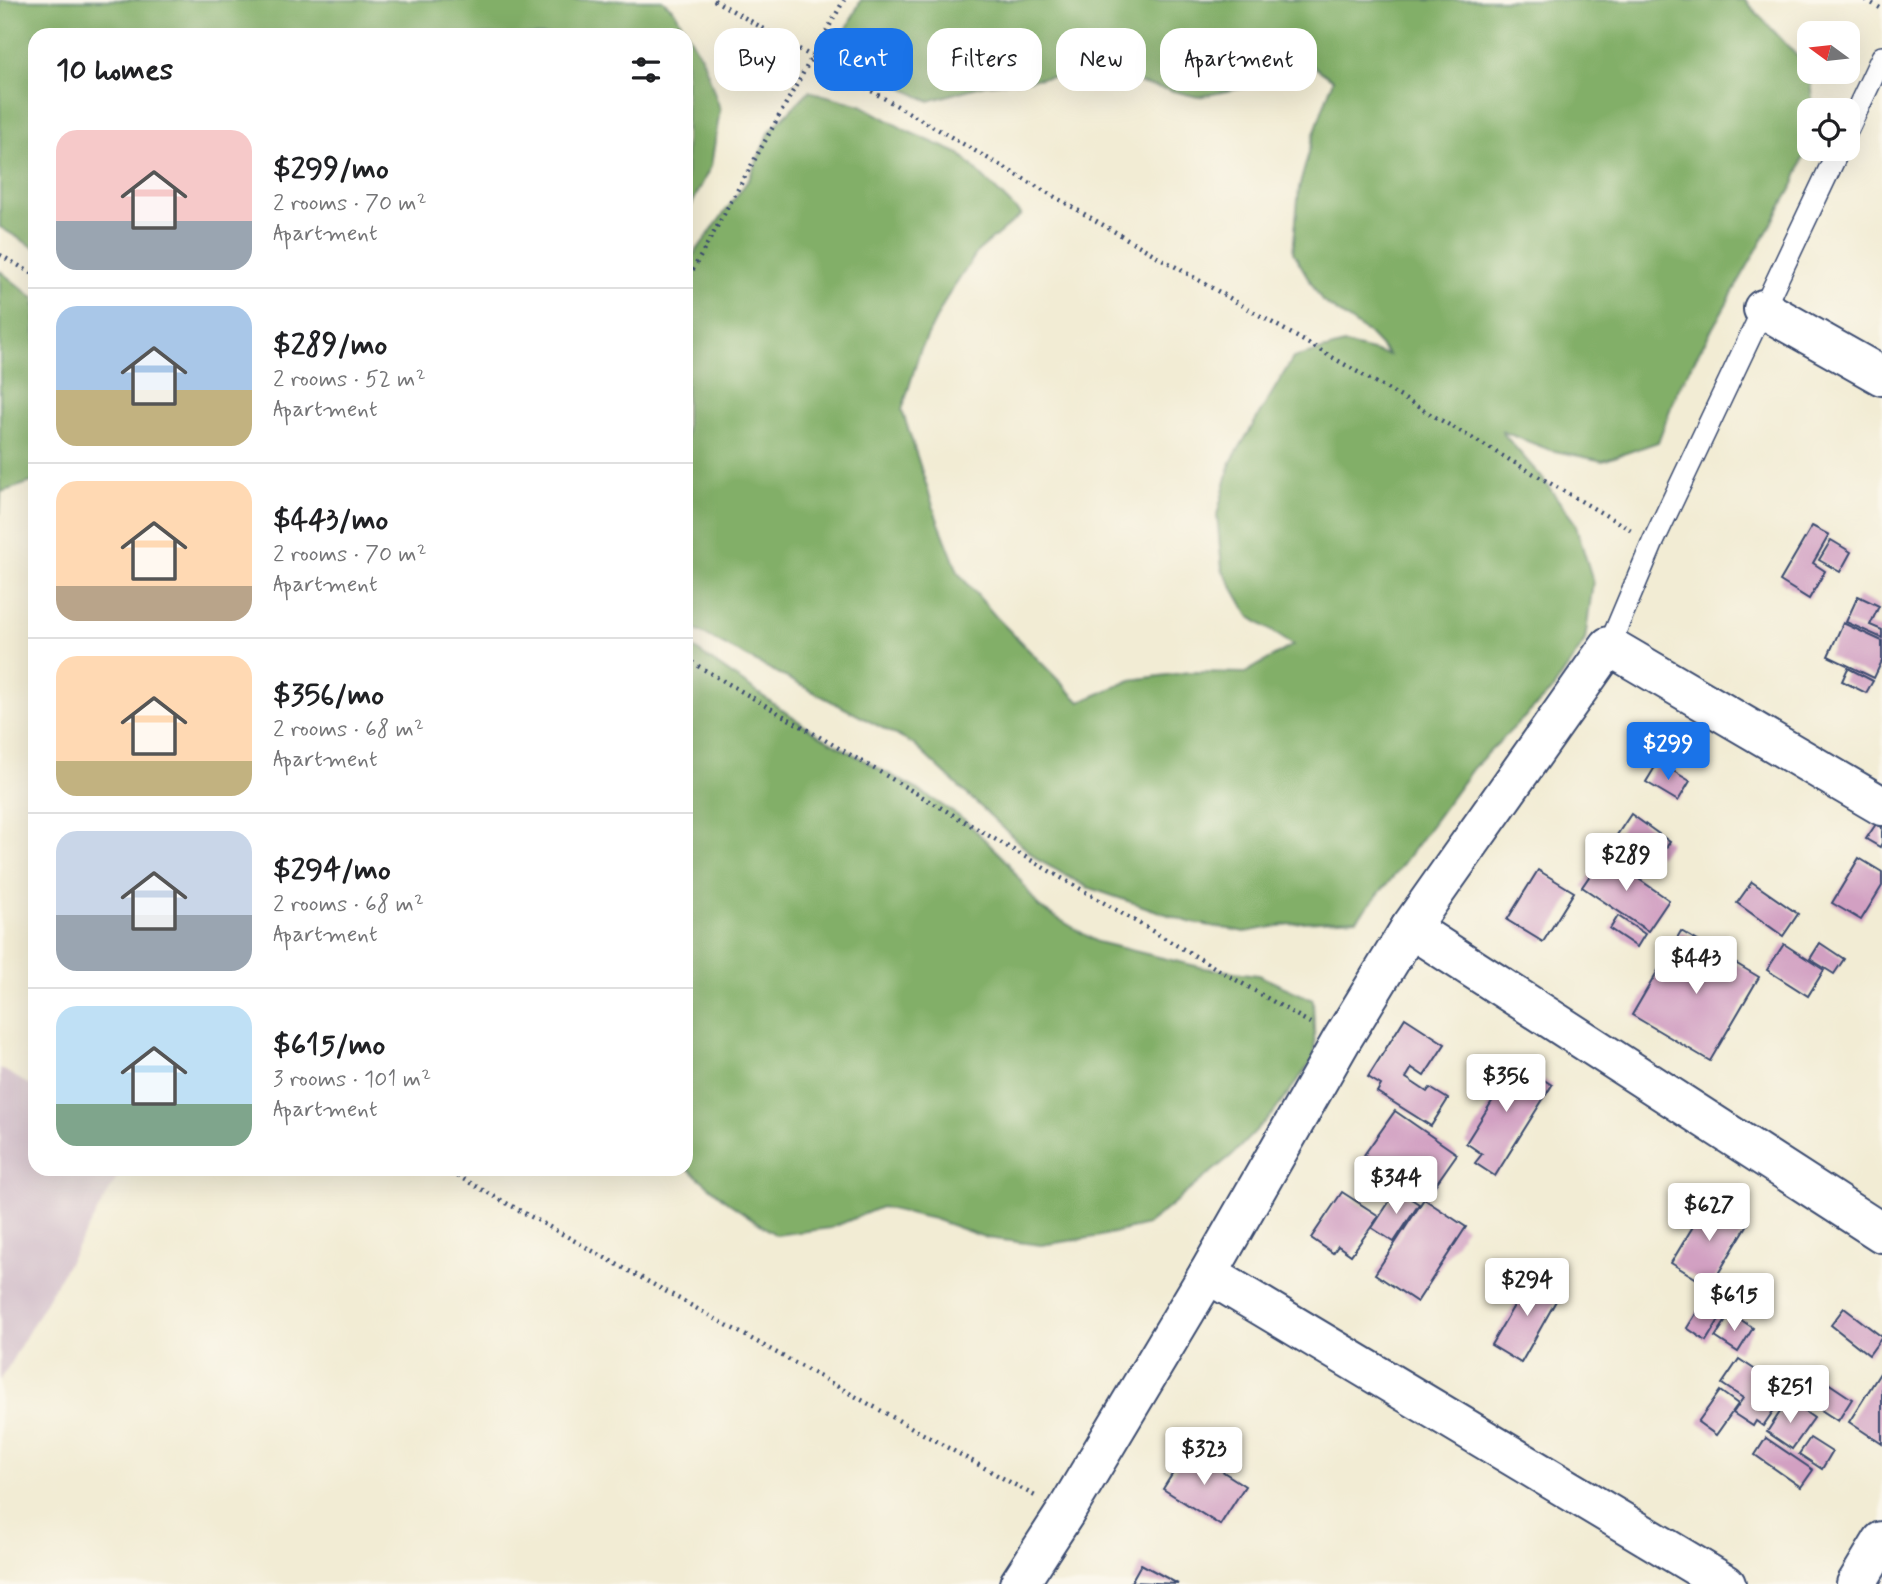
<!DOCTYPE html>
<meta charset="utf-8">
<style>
:root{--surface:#fff;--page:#f2f2f2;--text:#202124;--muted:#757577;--line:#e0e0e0;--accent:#1a73e8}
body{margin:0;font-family:Mynerve,sans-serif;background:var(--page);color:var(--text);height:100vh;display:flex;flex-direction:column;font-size:26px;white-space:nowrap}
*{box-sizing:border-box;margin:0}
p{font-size:23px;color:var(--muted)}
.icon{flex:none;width:38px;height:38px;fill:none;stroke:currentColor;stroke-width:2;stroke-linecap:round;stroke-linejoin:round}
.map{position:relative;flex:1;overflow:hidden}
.sheet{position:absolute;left:28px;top:28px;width:665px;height:1148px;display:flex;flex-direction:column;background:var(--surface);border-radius:21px;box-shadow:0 7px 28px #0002}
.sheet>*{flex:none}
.top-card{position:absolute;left:714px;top:28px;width:665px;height:63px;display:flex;gap:14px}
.needle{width:46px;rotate:285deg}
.buttons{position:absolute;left:1797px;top:21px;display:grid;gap:14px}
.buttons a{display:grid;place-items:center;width:63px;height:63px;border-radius:14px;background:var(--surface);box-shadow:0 7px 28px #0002;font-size:35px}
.price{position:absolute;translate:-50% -60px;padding:0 16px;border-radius:7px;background:#fff;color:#222;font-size:23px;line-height:46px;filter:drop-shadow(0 2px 4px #0008)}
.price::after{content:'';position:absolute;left:50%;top:42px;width:21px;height:16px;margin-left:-10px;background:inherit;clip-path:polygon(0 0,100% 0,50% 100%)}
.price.selected{background:var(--accent);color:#fff}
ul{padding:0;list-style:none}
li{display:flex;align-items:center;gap:21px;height:175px;padding:0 28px}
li+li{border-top:2px solid var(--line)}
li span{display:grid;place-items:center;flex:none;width:196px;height:140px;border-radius:21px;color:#555}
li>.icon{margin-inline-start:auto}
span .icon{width:84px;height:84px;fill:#fffc;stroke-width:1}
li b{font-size:30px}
h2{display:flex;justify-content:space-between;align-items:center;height:84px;padding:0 28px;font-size:30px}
.chip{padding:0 24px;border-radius:21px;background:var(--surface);box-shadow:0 7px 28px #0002;font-size:24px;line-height:63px}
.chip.selected{background:var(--accent);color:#fff}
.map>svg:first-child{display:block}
.industrial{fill:#d1bdc9}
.forest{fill:#82af67;stroke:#4e6f62;stroke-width:2}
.building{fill:#d2a0c2}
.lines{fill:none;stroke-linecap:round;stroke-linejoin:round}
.lane-casing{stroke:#3b4b70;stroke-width:24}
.street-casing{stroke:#3b4b70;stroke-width:42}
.path{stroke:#3b4b70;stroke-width:4.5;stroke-dasharray:2 5;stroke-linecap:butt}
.lane{stroke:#fff;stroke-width:21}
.street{stroke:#fff;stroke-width:38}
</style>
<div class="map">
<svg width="1882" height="1584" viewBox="0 0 1882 1584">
<rect width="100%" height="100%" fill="#fbf7ec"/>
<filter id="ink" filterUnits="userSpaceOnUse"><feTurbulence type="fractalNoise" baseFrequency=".0143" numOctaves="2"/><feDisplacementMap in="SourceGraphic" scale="14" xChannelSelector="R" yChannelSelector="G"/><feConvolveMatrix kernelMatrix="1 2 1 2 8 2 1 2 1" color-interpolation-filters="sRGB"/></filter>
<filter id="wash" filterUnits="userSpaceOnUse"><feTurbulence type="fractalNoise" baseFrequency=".00686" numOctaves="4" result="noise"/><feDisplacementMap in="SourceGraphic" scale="28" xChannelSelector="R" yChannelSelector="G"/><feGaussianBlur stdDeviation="1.57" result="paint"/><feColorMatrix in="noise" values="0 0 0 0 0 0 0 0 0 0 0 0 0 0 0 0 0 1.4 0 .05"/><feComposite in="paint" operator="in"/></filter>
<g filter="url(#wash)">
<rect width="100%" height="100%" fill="#f2ecd4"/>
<path class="industrial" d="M0,1068l35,20v81h87l-122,212z"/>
<g class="forest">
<path d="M0,0h662l12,10 29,50 17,49 -9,57 -25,50v-181h-651v213l-35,-21z"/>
<path d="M861,0h884l64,69 4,41h-3l-1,32 -15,42 -117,207 -19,51 -55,19 -53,-11 -49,-19 41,47 33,45 18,58 -8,60 -32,48 -80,79 -79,108 -37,43 -56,3 -56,10 -56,-10 -102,-35 -49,-27 -125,-116 -227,-119v-360l63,-86 21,-48 39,-40 52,14 48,27 51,22 61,61 -43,36 -32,48 -26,52 -18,59 35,108 22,56 38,44 83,84 51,-22 58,-8 56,1 48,-28 -44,-29 -27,-47 -5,-54 14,-53 62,-104 51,-14 45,11 -20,-21 -47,-33 -29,-49 6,-64 15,-54 19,-54 -44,-31 -38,37 -53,11 -105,-25 -109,13 -55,16 -52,-25 -35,-38z"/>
<path d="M0,271l35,28v182l-34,11 -1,22z"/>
<path d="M686,643l134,93 100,55 45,29 42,42 32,45 58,35 107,26 54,7 55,25 2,57 -40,54 -43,44 -85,70 -51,12 -55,8 -54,-7 -53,-19 -53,-12 -50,21 -55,7 -47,-32 -43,-36z"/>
</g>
<g id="blocks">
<g class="building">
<path d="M1812,526l17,9 -16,28 12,8 -16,28 -29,-18z"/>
<path d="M1831,540l20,12 -11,20 -21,-12z"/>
<path d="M1858,596l21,10 -9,19 12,5v8l-36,-16z"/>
<path d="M1843,623l39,18v20l-8,17 -46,-22z"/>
<path d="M1848,668l25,13 -7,12 -24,-12z"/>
<path d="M1658,762l32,19 -12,20 -32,-19z"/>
<path d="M1631,814l39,28 -10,14 -13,-10 -14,18 -24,-17z"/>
<path d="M1876,824l6,3v16l-2,4 -14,-8z"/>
<path d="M1604,855l65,45 -21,31 -66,-44z"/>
<path d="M1859,858l23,14v14l-21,34 -29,-17z"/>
<path d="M1538,870l36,22 -31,50 -36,-22z"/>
<path d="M1752,882l46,32 -15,22 -46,-33z"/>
<path d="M1618,916l27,18 -8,13 -27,-18z"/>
<path d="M1681,931l78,46 -49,84 -78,-46z"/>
<path d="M1820,943l24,16 -10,15 -24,-15z"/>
<path d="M1784,944l40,26 -16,26 -41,-26z"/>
<path d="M1405,1018l40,26 -21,32 -12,-8 -6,10 21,14 3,-4 18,11 -17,27 -54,-34 4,-7 -13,-8z"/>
<path d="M1496,1063l15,10 6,-10 35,22 -57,91 -20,-13 7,-9 -16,-11 30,-48 -14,-9z"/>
<path d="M1395,1111l62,43 -31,44 -62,-43z"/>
<path d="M1397,1190l22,14 -25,38 -22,-14z"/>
<path d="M1342,1192l37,24 -28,39 -13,-9 -5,7 -22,-15z"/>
<path d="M1424,1199l42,28 -49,75 -42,-28z"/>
<path d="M1709,1200l39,24 -38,63 -39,-24z"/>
<path d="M1533,1273l29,17 -41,73 -30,-18z"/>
<path d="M1701,1306l19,12 -14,23 -19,-13z"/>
<path d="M1844,1308l38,29 -13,18 -38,-30z"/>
<path d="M1731,1313l22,15 -15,24 -23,-15z"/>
<path d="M1739,1359l48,32 -24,35 -7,-5 -3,5 -20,-13 10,-15 -21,-14z"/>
<path d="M1804,1367l48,32 -14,22 -49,-32z"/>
<path d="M1882,1370v74l-33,-22z"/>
<path d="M1720,1391l18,13 -22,31 -18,-13z"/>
<path d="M1788,1400l26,18 -22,31 -25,-17z"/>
<path d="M1766,1438l47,32 -12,17 -46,-32z"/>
<path d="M1810,1438l22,14 -10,17 -23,-15z"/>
<path d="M1188,1449l57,37 -25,39 -57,-36z"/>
<path d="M1141,1564l37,20 -47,-2z"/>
</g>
</g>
</g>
<g filter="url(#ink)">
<use href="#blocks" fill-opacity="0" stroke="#3b4b70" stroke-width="2"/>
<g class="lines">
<g class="lane-casing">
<g id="lane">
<path d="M1848,129l34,-72"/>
<path d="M1609,646l44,-104 186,-393"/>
</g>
</g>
<g class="street-casing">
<g id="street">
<path d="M1763,309l119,67"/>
<path d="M1410,928l472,305"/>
<path d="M1208,1274l518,310"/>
<path d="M1019,1584l46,-71 143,-239 133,-233 69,-113 199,-282 273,160"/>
<path d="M1856,1584l26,-43"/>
</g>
</g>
<g class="path">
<path d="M714,0l917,530"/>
<path d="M1866,0l16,9"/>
<path d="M0,255l35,20"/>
<path d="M686,282l158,-282"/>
<path d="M686,659l624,364"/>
<path d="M445,1169l590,327"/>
</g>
<use href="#lane" class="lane"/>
<use href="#street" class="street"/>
</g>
</g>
</svg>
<div class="buttons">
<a><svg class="needle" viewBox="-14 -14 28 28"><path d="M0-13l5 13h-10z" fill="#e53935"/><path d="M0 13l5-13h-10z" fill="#757577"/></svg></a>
<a><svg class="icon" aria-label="locate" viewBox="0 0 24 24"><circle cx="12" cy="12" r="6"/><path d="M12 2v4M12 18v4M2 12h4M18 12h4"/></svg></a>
</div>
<b class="price selected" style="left:1668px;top:782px">$299</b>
<b class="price" style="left:1626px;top:893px">$289</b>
<b class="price" style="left:1696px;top:996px">$443</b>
<b class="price" style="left:1506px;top:1114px">$356</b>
<b class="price" style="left:1396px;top:1216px">$344</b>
<b class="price" style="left:1709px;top:1243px">$627</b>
<b class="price" style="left:1527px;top:1318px">$294</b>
<b class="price" style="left:1734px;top:1333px">$615</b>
<b class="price" style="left:1790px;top:1425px">$251</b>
<b class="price" style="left:1204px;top:1487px">$323</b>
<div class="top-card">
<a class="chip">Buy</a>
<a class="chip selected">Rent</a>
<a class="chip">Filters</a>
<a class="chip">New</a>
<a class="chip">Apartment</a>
</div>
<section class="sheet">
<h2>10 homes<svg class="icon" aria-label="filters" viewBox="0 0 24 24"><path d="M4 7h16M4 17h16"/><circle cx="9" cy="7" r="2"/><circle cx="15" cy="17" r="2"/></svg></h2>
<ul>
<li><span style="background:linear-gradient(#f6c9c9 65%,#9aa5b1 0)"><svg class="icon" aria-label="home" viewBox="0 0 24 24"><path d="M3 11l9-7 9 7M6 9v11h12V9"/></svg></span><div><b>$299/mo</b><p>2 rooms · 70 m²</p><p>Apartment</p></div></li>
<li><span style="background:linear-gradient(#a9c7e8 60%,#c2b280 0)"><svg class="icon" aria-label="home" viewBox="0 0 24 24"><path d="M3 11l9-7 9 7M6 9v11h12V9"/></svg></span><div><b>$289/mo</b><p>2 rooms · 52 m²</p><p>Apartment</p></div></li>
<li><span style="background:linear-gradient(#ffd9b3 75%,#b9a48a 0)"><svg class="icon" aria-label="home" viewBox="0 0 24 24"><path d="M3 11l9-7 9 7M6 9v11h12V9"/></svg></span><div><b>$443/mo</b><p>2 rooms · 70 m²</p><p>Apartment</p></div></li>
<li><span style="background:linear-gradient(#ffd9b3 75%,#c2b280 0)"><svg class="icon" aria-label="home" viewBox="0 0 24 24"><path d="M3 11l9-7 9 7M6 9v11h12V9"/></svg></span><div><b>$356/mo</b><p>2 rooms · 68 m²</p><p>Apartment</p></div></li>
<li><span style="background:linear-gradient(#c9d6e8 60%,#9aa5b1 0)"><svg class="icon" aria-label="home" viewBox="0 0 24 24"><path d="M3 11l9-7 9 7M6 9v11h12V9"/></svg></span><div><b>$294/mo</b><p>2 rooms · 68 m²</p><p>Apartment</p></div></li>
<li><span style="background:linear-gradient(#bfe0f5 70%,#7fa58c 0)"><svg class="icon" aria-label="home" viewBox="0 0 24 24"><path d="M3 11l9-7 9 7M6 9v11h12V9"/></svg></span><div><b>$615/mo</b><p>3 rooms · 101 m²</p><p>Apartment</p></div></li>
</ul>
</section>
</div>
